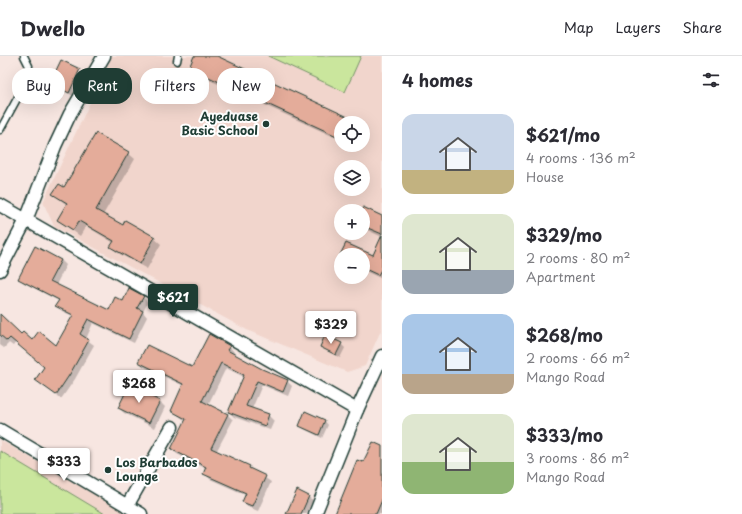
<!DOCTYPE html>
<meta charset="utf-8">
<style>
:root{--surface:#fff;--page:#f7f7f7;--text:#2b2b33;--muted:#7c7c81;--line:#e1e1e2;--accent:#1f3d34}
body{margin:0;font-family:"Playpen Sans",sans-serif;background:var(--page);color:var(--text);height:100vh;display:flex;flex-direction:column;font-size:15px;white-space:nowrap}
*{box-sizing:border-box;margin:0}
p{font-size:13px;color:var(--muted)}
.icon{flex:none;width:22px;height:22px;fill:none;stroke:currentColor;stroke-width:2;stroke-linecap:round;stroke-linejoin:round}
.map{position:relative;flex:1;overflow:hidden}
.drawer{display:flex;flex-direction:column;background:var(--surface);width:360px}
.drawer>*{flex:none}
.hud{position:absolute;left:12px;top:12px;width:310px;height:36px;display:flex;gap:8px}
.controls{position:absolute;left:334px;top:60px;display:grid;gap:8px}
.controls a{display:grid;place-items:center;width:36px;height:36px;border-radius:50%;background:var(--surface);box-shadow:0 4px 16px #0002;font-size:20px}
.price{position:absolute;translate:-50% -34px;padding:0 9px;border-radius:4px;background:#fff;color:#222;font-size:13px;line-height:26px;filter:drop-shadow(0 1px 2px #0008)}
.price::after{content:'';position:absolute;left:50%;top:24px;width:12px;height:9px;margin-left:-6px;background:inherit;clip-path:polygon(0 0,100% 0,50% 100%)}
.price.current{background:var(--accent);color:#fff}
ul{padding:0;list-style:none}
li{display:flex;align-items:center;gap:12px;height:100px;padding:0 20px}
li span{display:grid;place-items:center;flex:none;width:112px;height:80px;border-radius:12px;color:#555}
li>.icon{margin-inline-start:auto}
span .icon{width:48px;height:48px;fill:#fffc;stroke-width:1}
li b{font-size:17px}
h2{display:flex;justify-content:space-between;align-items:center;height:48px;padding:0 20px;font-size:17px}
.pill{padding:0 14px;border-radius:16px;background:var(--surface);box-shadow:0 4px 16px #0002;font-size:14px;line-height:36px}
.pill.current{background:var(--accent);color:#fff}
header{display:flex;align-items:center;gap:24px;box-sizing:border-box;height:56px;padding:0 20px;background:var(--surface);border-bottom:1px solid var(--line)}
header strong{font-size:19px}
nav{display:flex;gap:22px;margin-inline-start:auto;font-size:14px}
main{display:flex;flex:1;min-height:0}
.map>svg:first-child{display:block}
.built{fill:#f1d5cc;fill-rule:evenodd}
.green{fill:#cae69d;stroke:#749268}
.shadow{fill:#0003}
.building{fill:#e4ac9a;stroke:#1f3d34}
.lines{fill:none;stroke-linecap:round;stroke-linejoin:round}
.service-casing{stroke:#1f3d34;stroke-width:9}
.minor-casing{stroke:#1f3d34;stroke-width:15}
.service{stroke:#fff;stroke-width:6}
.minor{stroke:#fff;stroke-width:12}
.poi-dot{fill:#1f3d34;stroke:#fff;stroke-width:1.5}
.labels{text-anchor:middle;stroke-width:4;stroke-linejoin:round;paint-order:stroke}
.poi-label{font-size:12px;font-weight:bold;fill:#1f3d34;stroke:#fff;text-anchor:end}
</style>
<header>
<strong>Dwello</strong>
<nav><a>Map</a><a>Layers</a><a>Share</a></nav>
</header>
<main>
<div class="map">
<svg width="382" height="458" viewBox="0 0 382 458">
<rect width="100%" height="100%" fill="#f7e6e1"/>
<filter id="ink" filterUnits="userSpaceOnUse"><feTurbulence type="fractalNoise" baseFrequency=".025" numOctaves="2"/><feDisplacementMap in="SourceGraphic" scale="8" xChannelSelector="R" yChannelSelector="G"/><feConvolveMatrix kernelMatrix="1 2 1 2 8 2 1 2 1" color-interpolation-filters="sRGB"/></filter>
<g filter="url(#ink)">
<g class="built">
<path d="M112,0h270v272l-17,38 -18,6 -100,-42 -193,-104 -11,-24zM341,67h22v22h-22zM341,111h22v22h-22zM341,155h22v22h-22zM341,199h22v22h-22z"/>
<path d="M0,384l128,74h-128z"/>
</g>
<g class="green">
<path d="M268,0h93l-16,36z"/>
<path d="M0,395l105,63h-105z"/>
</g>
<g class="shadow">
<path d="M196,0h18l145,67h-18v17l-145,-66 -6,-6z"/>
<path d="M62,5l21,13 -10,22 -22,-13z"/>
<path d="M363,69l5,5 -5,10z"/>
<path d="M96,78l32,19 7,6 -32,56 20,11 31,12 7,6 -14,25 -29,-16 -7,-6 3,-4 -28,-17 -6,10 -22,-16 9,-15 -14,-11 12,-5z"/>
<path d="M351,89h10l-2,4z"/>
<path d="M362,152l20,9v20l-19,-9v-17h-2z"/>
<path d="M382,181v42l-19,-9v-15h-22l5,-11 27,13z"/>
<path d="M36,191l25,13 5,5 -10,20 54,26 13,-9 20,-5 5,5 -5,10 4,5 -13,26 -41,-20 -7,16 8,6 -19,34 -14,20 -25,-19 9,-13 -29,-25 -3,4 -4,-3 -5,5 -4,-3v-28l21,18 11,6 24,6 17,-31 -11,-5 -5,-5 2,-5 -35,-18 -5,-5z"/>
<path d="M341,288l4,4 -5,10 -19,-11z"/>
<path d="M229,290l5,6 -1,3 29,15 25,11 5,5 -4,10 -26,-11 -10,24 16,6 6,6 -4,9 -36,-13 -5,-5 15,-35 -18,-9 -18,37 20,10 5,5 -17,32 33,15 22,15 -13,29 -10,-4 -5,-5 3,-7 -36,-16 -5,-5 2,-5 -30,-15 -5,-5 14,-28 -14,-10 12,-25 -40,-19 -5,-5 54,6z"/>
<path d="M159,345l6,6 -10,21 -31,-15 -5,-5z"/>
<path d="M325,365l3,4 -6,13 -18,-9 -4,-4z"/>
<path d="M382,391v67h-47l29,-50z"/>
<path d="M297,435l16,9 -7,14h-19z"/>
</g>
<g class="building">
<path d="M194,0h23l144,67h-20v15l-152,-70z"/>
<path d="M61,4l19,9 -11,24 -19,-10z"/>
<path d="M96,77l33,19 -33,58 27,15 2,-5 30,17 -15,27 -30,-17 4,-6 -35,-20 -6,9 -16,-10 10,-17 -15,-9 7,-10 5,3z"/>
<path d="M363,151l19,9v18l-19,-8z"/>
<path d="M382,179v33l-4,7 -15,-7v-13h-23l6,-12 27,12z"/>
<path d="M35,190l26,14 -11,21 59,29 6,-13 8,4 6,-13 15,8 -7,12 6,3 -14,28 -41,-20 -8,15 9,6 -19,34 -14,21 -21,-15 9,-13 -34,-29 -3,3 -7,-6v-21l21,20 2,-2 9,8 7,-9 17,14 17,-30 -18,-9 4,-6 -41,-21z"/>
<path d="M209,278l21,12 -3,4 35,19 26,11 -5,12 -26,-11 -11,25 23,8 -4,12 -37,-14 16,-37 -23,-12 -19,38 26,13 -17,34 39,18 -1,2 17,8 -14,30 -10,-4 4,-9 -43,-19 3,-7 -35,-18 15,-30 -15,-8 12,-27 -45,-22 9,-17 45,22z"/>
<path d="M325,279l17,8 -6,12 -16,-8z"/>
<path d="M129,329l31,16 -11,22 -31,-15z"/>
<path d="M305,355l20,9 -6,15 -20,-9z"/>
<path d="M373,386l9,4v54l-6,14h-41l22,-54 6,2z"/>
<path d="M297,434l12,6 -8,18h-15z"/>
</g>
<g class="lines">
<g class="service-casing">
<g id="service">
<path d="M177,5l1,-5"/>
<path d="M0,74l24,-44 5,-20 -5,-10"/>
</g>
</g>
<g class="minor-casing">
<g id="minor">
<path d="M0,149l357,205"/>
<path d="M0,214l26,-50 29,-74 15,-32 34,-58"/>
<path d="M0,374l141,84"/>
<path d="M127,450l45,-79"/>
<path d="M315,458l42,-104 25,-54"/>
</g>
</g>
<use href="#service" class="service"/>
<use href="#minor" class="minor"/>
</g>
</g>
<g class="poi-dot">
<circle cx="266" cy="68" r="4"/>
<circle cx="108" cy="414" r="4"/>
</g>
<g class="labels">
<g class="poi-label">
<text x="258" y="65">Ayeduase<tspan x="258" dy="14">Basic School</tspan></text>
<text x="116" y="411" text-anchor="start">Los Barbados<tspan x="116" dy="14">Lounge</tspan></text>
</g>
</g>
</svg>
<div class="controls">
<a><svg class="icon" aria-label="locate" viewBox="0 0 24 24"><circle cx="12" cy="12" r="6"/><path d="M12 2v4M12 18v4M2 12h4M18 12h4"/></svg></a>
<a><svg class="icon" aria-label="layers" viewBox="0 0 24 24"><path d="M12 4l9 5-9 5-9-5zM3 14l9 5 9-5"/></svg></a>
<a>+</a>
<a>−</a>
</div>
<b class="price current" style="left:173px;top:262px">$621</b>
<b class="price" style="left:331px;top:289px">$329</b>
<b class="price" style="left:139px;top:348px">$268</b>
<b class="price" style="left:64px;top:426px">$333</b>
<div class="hud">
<a class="pill">Buy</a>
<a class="pill current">Rent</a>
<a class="pill">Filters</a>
<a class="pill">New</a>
</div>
</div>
<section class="drawer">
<h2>4 homes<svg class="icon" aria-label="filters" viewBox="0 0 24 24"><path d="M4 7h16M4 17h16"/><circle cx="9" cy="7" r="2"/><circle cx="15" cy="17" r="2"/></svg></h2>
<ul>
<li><span style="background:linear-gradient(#c9d6e8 70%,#c2b280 0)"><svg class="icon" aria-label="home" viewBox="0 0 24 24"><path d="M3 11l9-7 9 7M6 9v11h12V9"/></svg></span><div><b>$621/mo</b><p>4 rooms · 136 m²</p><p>House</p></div></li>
<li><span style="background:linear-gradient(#dfe7d0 70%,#9aa5b1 0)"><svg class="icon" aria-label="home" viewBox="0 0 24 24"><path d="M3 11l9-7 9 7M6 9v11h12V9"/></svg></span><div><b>$329/mo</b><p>2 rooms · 80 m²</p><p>Apartment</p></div></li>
<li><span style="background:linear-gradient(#a9c7e8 75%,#b9a48a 0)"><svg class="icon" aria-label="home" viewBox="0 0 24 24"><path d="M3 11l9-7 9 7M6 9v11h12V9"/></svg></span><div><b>$268/mo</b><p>2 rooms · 66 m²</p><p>Mango Road</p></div></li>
<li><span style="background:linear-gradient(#dfe7d0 60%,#8fb573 0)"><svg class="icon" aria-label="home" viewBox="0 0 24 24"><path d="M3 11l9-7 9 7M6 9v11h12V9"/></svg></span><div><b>$333/mo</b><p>3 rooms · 86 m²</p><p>Mango Road</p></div></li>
</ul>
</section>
</main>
